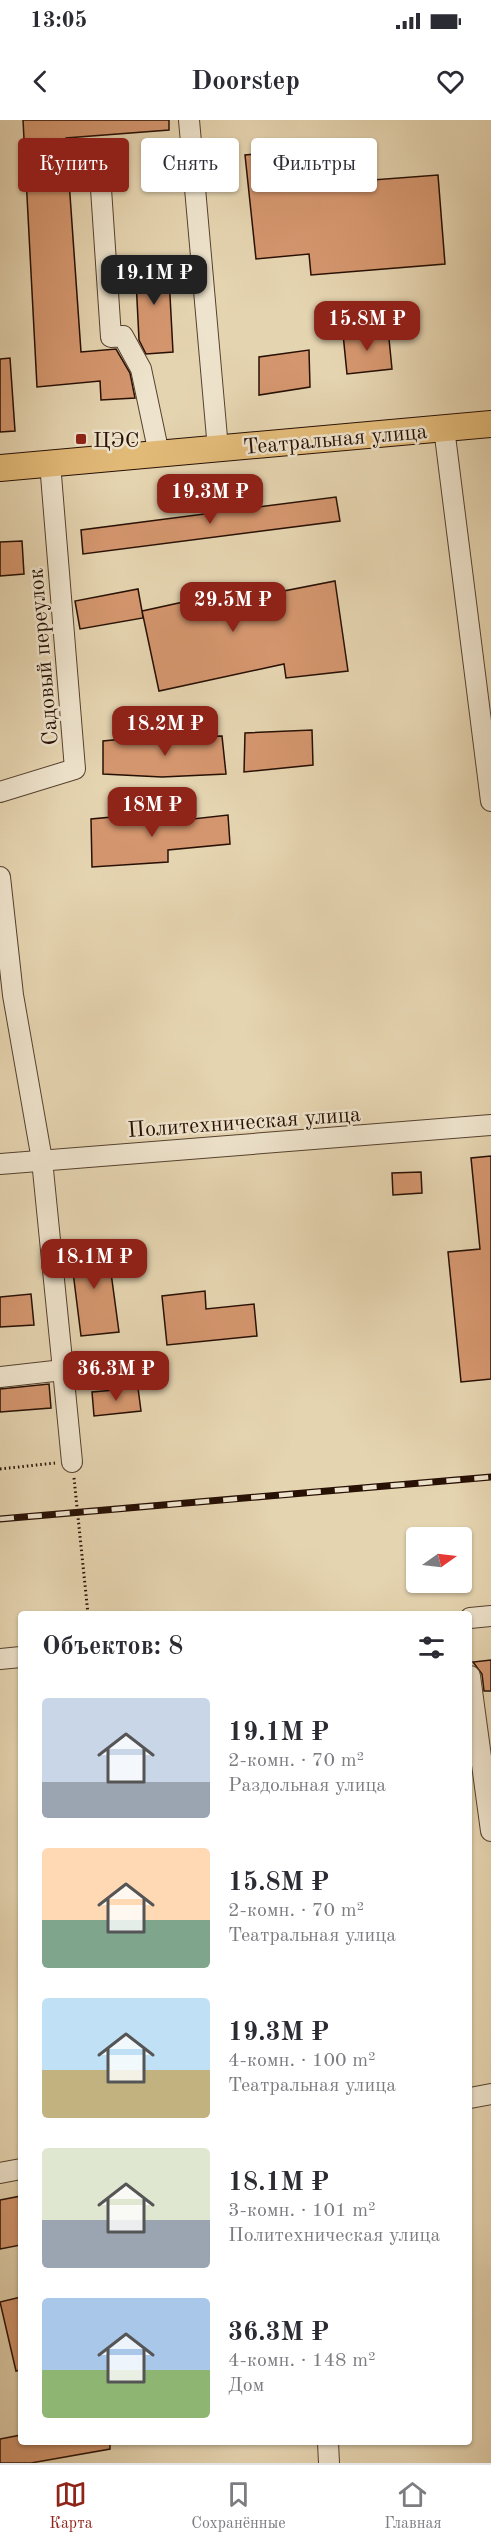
<!DOCTYPE html>
<html lang="ru">
<meta charset="utf-8">
<style>
:root{--surface:#fff;--page:#f7f7f7;--text:#2b2b33;--muted:#7c7c81;--line:#e1e1e2;--accent:#8f2418}
body{margin:0;font-family:"Old Standard TT",serif;background:var(--page);color:var(--text);height:100vh;display:flex;flex-direction:column;font-size:22px;white-space:nowrap}
*{box-sizing:border-box;margin:0}
p{font-size:20px;color:var(--muted)}
.icon{flex:none;width:33px;height:33px;fill:none;stroke:currentColor;stroke-width:2;stroke-linecap:round;stroke-linejoin:round}
.map{position:relative;flex:1;overflow:hidden}
.drawer{position:absolute;left:18px;top:1491px;width:454px;height:834px;display:flex;flex-direction:column;background:var(--surface);border-radius:6px;box-shadow:0 2px 4px #0004}
.drawer>*{flex:none}
.hud{position:absolute;left:18px;top:18px;width:456px;height:54px;display:flex;gap:12px}
.needle{width:39px;rotate:76deg}
.buttons{position:absolute;left:406px;top:1407px;display:grid;gap:12px}
.buttons a{display:grid;place-items:center;width:66px;height:66px;border-radius:6px;background:var(--surface);box-shadow:0 2px 4px #0004;font-size:30px}
.price{position:absolute;translate:-50% -51px;padding:0 14px;border-radius:12px;background:var(--accent);color:#fff;font-size:20px;line-height:39px;filter:drop-shadow(0 2px 3px #0008)}
.price::after{content:'';position:absolute;left:50%;top:36px;width:18px;height:14px;margin-left:-9px;background:inherit;clip-path:polygon(0 0,100% 0,50% 100%)}
.price.on{background:#222;color:#fff}
ul{padding:0;list-style:none}
li{display:flex;align-items:center;gap:18px;height:150px;padding:0 24px}
li span{display:grid;place-items:center;flex:none;width:168px;height:120px;border-radius:6px;color:#555}
li>.icon{margin-inline-start:auto}
span .icon{width:72px;height:72px;fill:#fffc;stroke-width:1}
li b{font-size:26px}
h2{display:flex;justify-content:space-between;align-items:center;height:72px;padding:0 24px;font-size:26px}
.pill{padding:0 21px;border-radius:6px;background:var(--surface);box-shadow:0 2px 4px #0004;font-size:21px;line-height:54px}
.pill.on{background:var(--accent);color:#fff}
.status{display:flex;justify-content:space-between;align-items:center;height:42px;padding:0 30px;background:var(--surface);direction:ltr}
.status svg{height:16px;fill:currentColor}
header{display:flex;justify-content:space-between;align-items:center;height:78px;padding:0 24px;background:var(--surface);font-size:27px;font-weight:700}
.dock{display:flex;justify-content:space-around;align-items:center;height:84px;border-top:2px solid var(--line);background:var(--surface);font-size:16px;color:var(--muted)}
.dock a{display:grid;justify-items:center;gap:3px}
.dock .on{color:var(--accent)}
.map>svg:first-child{display:block}
.building{fill:#d4966e;stroke:#271004;stroke-width:1.5}
.lines{fill:none;stroke-linecap:round;stroke-linejoin:round}
.minor-casing{stroke:#56412f;stroke-width:22}
.major-casing{stroke:#271004;stroke-width:28}
.path{stroke:#271004;stroke-width:3;stroke-dasharray:1.5 3;stroke-linecap:butt}
.minor{stroke:#eee3cc;stroke-width:20}
.major{stroke:#e2ba78;stroke-width:26}
.rail-casing{stroke:#271004;stroke-width:7}
.rail{stroke:#eee3cc;stroke-width:4.5;stroke-dasharray:14;stroke-linecap:butt}
.poi-dot{fill:#8f2418;stroke:#eee3cc;stroke-width:2}
.labels{text-anchor:middle;stroke-width:5;stroke-linejoin:round;paint-order:stroke}
.street-label{font-size:22px;fill:#271004;stroke:#eee3cc}
.poi-label{font-size:22px;fill:#271004;stroke:#eee3cc;text-anchor:start}
</style>
<div class="status"><b>13:05</b><svg viewBox="0 0 49 12"><path d="M0 12V9h3v3zM5 12V6h3v6zM10 12V3h3v9zM15 12V0h3v12zM26 1h20v11H26zM47 4h2v5h-2z"/></svg></div>
<header><svg class="icon" aria-label="back" viewBox="0 0 24 24"><path d="M15 5l-7 7 7 7"/></svg>Doorstep<svg class="icon" aria-label="heart" viewBox="0 0 24 24"><path d="M12 20l-8-8c-3-5 5-10 8-4 3-6 11-1 8 4z"/></svg></header>
<div class="map">
<svg width="491" height="2343" viewBox="0 0 491 2343">
<rect width="100%" height="100%" fill="#e5d4b0"/>
<filter id="stains"><feTurbulence type="fractalNoise" baseFrequency=".00333" numOctaves="4"/><feColorMatrix values="0 0 0 0 .2 0 0 0 0 .09 0 0 0 0 .02 0 0 0 .5 -.17"/></filter>
<radialGradient id="worn" r=".72"><stop offset=".6" stop-color="#630" stop-opacity="0"/><stop offset="1" stop-color="#630" stop-opacity=".3"/></radialGradient>
<g class="building">
<path d="M23,0h146v10l-103,8 15,214 35,-3 14,24 5,25 -34,2 -1,-19 -63,6z"/>
<path d="M276,32l4,35 158,-12 7,89 -134,11 -2,-21 -53,5 -11,-104z"/>
<path d="M168,138l5,94 -27,2 -7,-14 -4,-80z"/>
<path d="M388,209l4,40 -45,5 -4,-40z"/>
<path d="M309,230l1,37 -51,8v-38z"/>
<path d="M10,238l5,73 -15,1v-73z"/>
<path d="M336,377l4,24 -257,33 -2,-24z"/>
<path d="M22,421l2,33 -24,2v-34z"/>
<path d="M335,461l13,90 -62,7 -2,-14 -125,27 -17,-80 1,7 -63,11 -5,-28 63,-12 4,22 114,-25 2,10z"/>
<path d="M312,610l1,35 -69,7 1,-39z"/>
<path d="M222,616l4,38 -64,3 -59,-3v-33l41,-4z"/>
<path d="M165,692l1,10 62,-7 2,29 -62,6v12l-76,5 -1,-48z"/>
<path d="M491,1036v223l-30,3 -13,-130 32,-3 -9,-91z"/>
<path d="M421,1052l1,21 -29,2 -1,-22z"/>
<path d="M107,1123l12,89 -38,4 -11,-88z"/>
<path d="M205,1171l1,18 48,-5 3,32 -90,9 -5,-49z"/>
<path d="M31,1174l3,31 -34,2v-30z"/>
<path d="M49,1264l2,24 -51,4v-23z"/>
<path d="M138,1268l3,23 -47,5 -2,-24z"/>
<path d="M491,1540v31h-7l-2,-17 -9,-12z"/>
<path d="M21,2076v49l-21,4v-49z"/>
<path d="M21,2177v73l-5,1 -16,-69z"/>
<path d="M21,2315v7h89v7l-79,14h-31v-24z"/>
</g>
<g class="lines">
<g class="minor-casing">
<g id="minor">
<path d="M189,0l29,329"/>
<path d="M100,54l11,163 12,-1 18,33 18,85"/>
<path d="M444,308l47,373"/>
<path d="M0,672l75,-23 -25,-306"/>
<path d="M0,757l13,118 29,165 21,210 -63,7"/>
<path d="M0,1044l491,-39"/>
<path d="M63,1250l9,92"/>
<path d="M470,1498l21,-2"/>
<path d="M0,1539l21,-2"/>
<path d="M470,1556l21,155"/>
<path d="M470,1978l21,-4"/>
<path d="M0,2053l21,-4"/>
<path d="M328,2322l1,21"/>
</g>
</g>
<g class="major-casing">
<path id="major" d="M0,348l491,-44"/>
</g>
<g class="path">
<path d="M0,1349l55,-6"/>
<path d="M74,1358l14,136"/>
</g>
<use href="#minor" class="minor"/>
<use href="#major" class="major"/>
<g class="rail-casing">
<path id="rail" d="M0,1399l491,-42"/>
</g>
<use href="#rail" class="rail"/>
</g>
<rect class="poi-dot" x="75" y="313" width="12" height="12" rx="3"/>
<g class="labels">
<g class="street-label">
<text transform="translate(335 318) rotate(-5)" y="8">Театральная улица</text>
<text transform="translate(42 537) rotate(-95)" y="8">Садовый переулок</text>
<text transform="translate(244 1001) rotate(-4)" y="8">Политехническая улица</text>
</g>
<g class="poi-label">
<text x="93" y="327">ЦЭС</text>
</g>
</g>
<rect width="100%" height="100%" filter="url(#stains)"/>
<rect width="100%" height="100%" fill="url(#worn)"/>
</svg>
<div class="buttons">
<a><svg class="needle" viewBox="-14 -14 28 28"><path d="M0-13l5 13h-10z" fill="#e53935"/><path d="M0 13l5-13h-10z" fill="#7c7c81"/></svg></a>
</div>
<b class="price on" style="left:154px;top:186px">19.1M ₽</b>
<b class="price" style="left:367px;top:232px">15.8M ₽</b>
<b class="price" style="left:210px;top:405px">19.3M ₽</b>
<b class="price" style="left:233px;top:513px">29.5M ₽</b>
<b class="price" style="left:165px;top:637px">18.2M ₽</b>
<b class="price" style="left:152px;top:718px">18M ₽</b>
<b class="price" style="left:94px;top:1170px">18.1M ₽</b>
<b class="price" style="left:116px;top:1282px">36.3M ₽</b>
<div class="hud">
<a class="pill on">Купить</a>
<a class="pill">Снять</a>
<a class="pill">Фильтры</a>
</div>
<section class="drawer">
<h2>Объектов: 8<svg class="icon" aria-label="filters" viewBox="0 0 24 24"><path d="M4 7h16M4 17h16"/><circle cx="9" cy="7" r="2"/><circle cx="15" cy="17" r="2"/></svg></h2>
<ul>
<li><span style="background:linear-gradient(#c9d6e8 70%,#9aa5b1 0)"><svg class="icon" aria-label="home" viewBox="0 0 24 24"><path d="M3 11l9-7 9 7M6 9v11h12V9"/></svg></span><div><b>19.1M ₽</b><p>2-комн. · 70 m²</p><p>Раздольная улица</p></div></li>
<li><span style="background:linear-gradient(#ffd9b3 60%,#7fa58c 0)"><svg class="icon" aria-label="home" viewBox="0 0 24 24"><path d="M3 11l9-7 9 7M6 9v11h12V9"/></svg></span><div><b>15.8M ₽</b><p>2-комн. · 70 m²</p><p>Театральная улица</p></div></li>
<li><span style="background:linear-gradient(#bfe0f5 60%,#c2b280 0)"><svg class="icon" aria-label="home" viewBox="0 0 24 24"><path d="M3 11l9-7 9 7M6 9v11h12V9"/></svg></span><div><b>19.3M ₽</b><p>4-комн. · 100 m²</p><p>Театральная улица</p></div></li>
<li><span style="background:linear-gradient(#dfe7d0 60%,#9aa5b1 0)"><svg class="icon" aria-label="home" viewBox="0 0 24 24"><path d="M3 11l9-7 9 7M6 9v11h12V9"/></svg></span><div><b>18.1M ₽</b><p>3-комн. · 101 m²</p><p>Политехническая улица</p></div></li>
<li><span style="background:linear-gradient(#a9c7e8 60%,#8fb573 0)"><svg class="icon" aria-label="home" viewBox="0 0 24 24"><path d="M3 11l9-7 9 7M6 9v11h12V9"/></svg></span><div><b>36.3M ₽</b><p>4-комн. · 148 m²</p><p>Дом</p></div></li>
</ul>
</section>
</div>
<nav class="dock">
<a class="on"><svg class="icon" aria-label="map" viewBox="0 0 24 24"><path d="M3 6l6-2 6 2 6-2v14l-6 2-6-2-6 2zM9 4v14M15 6v14"/></svg>Карта</a>
<a><svg class="icon" aria-label="saved" viewBox="0 0 24 24"><path d="M7 4h10v16l-5-4-5 4z"/></svg>Сохранённые</a>
<a><svg class="icon" aria-label="home" viewBox="0 0 24 24"><path d="M3 11l9-7 9 7M6 9v11h12V9"/></svg>Главная</a>
</nav>
